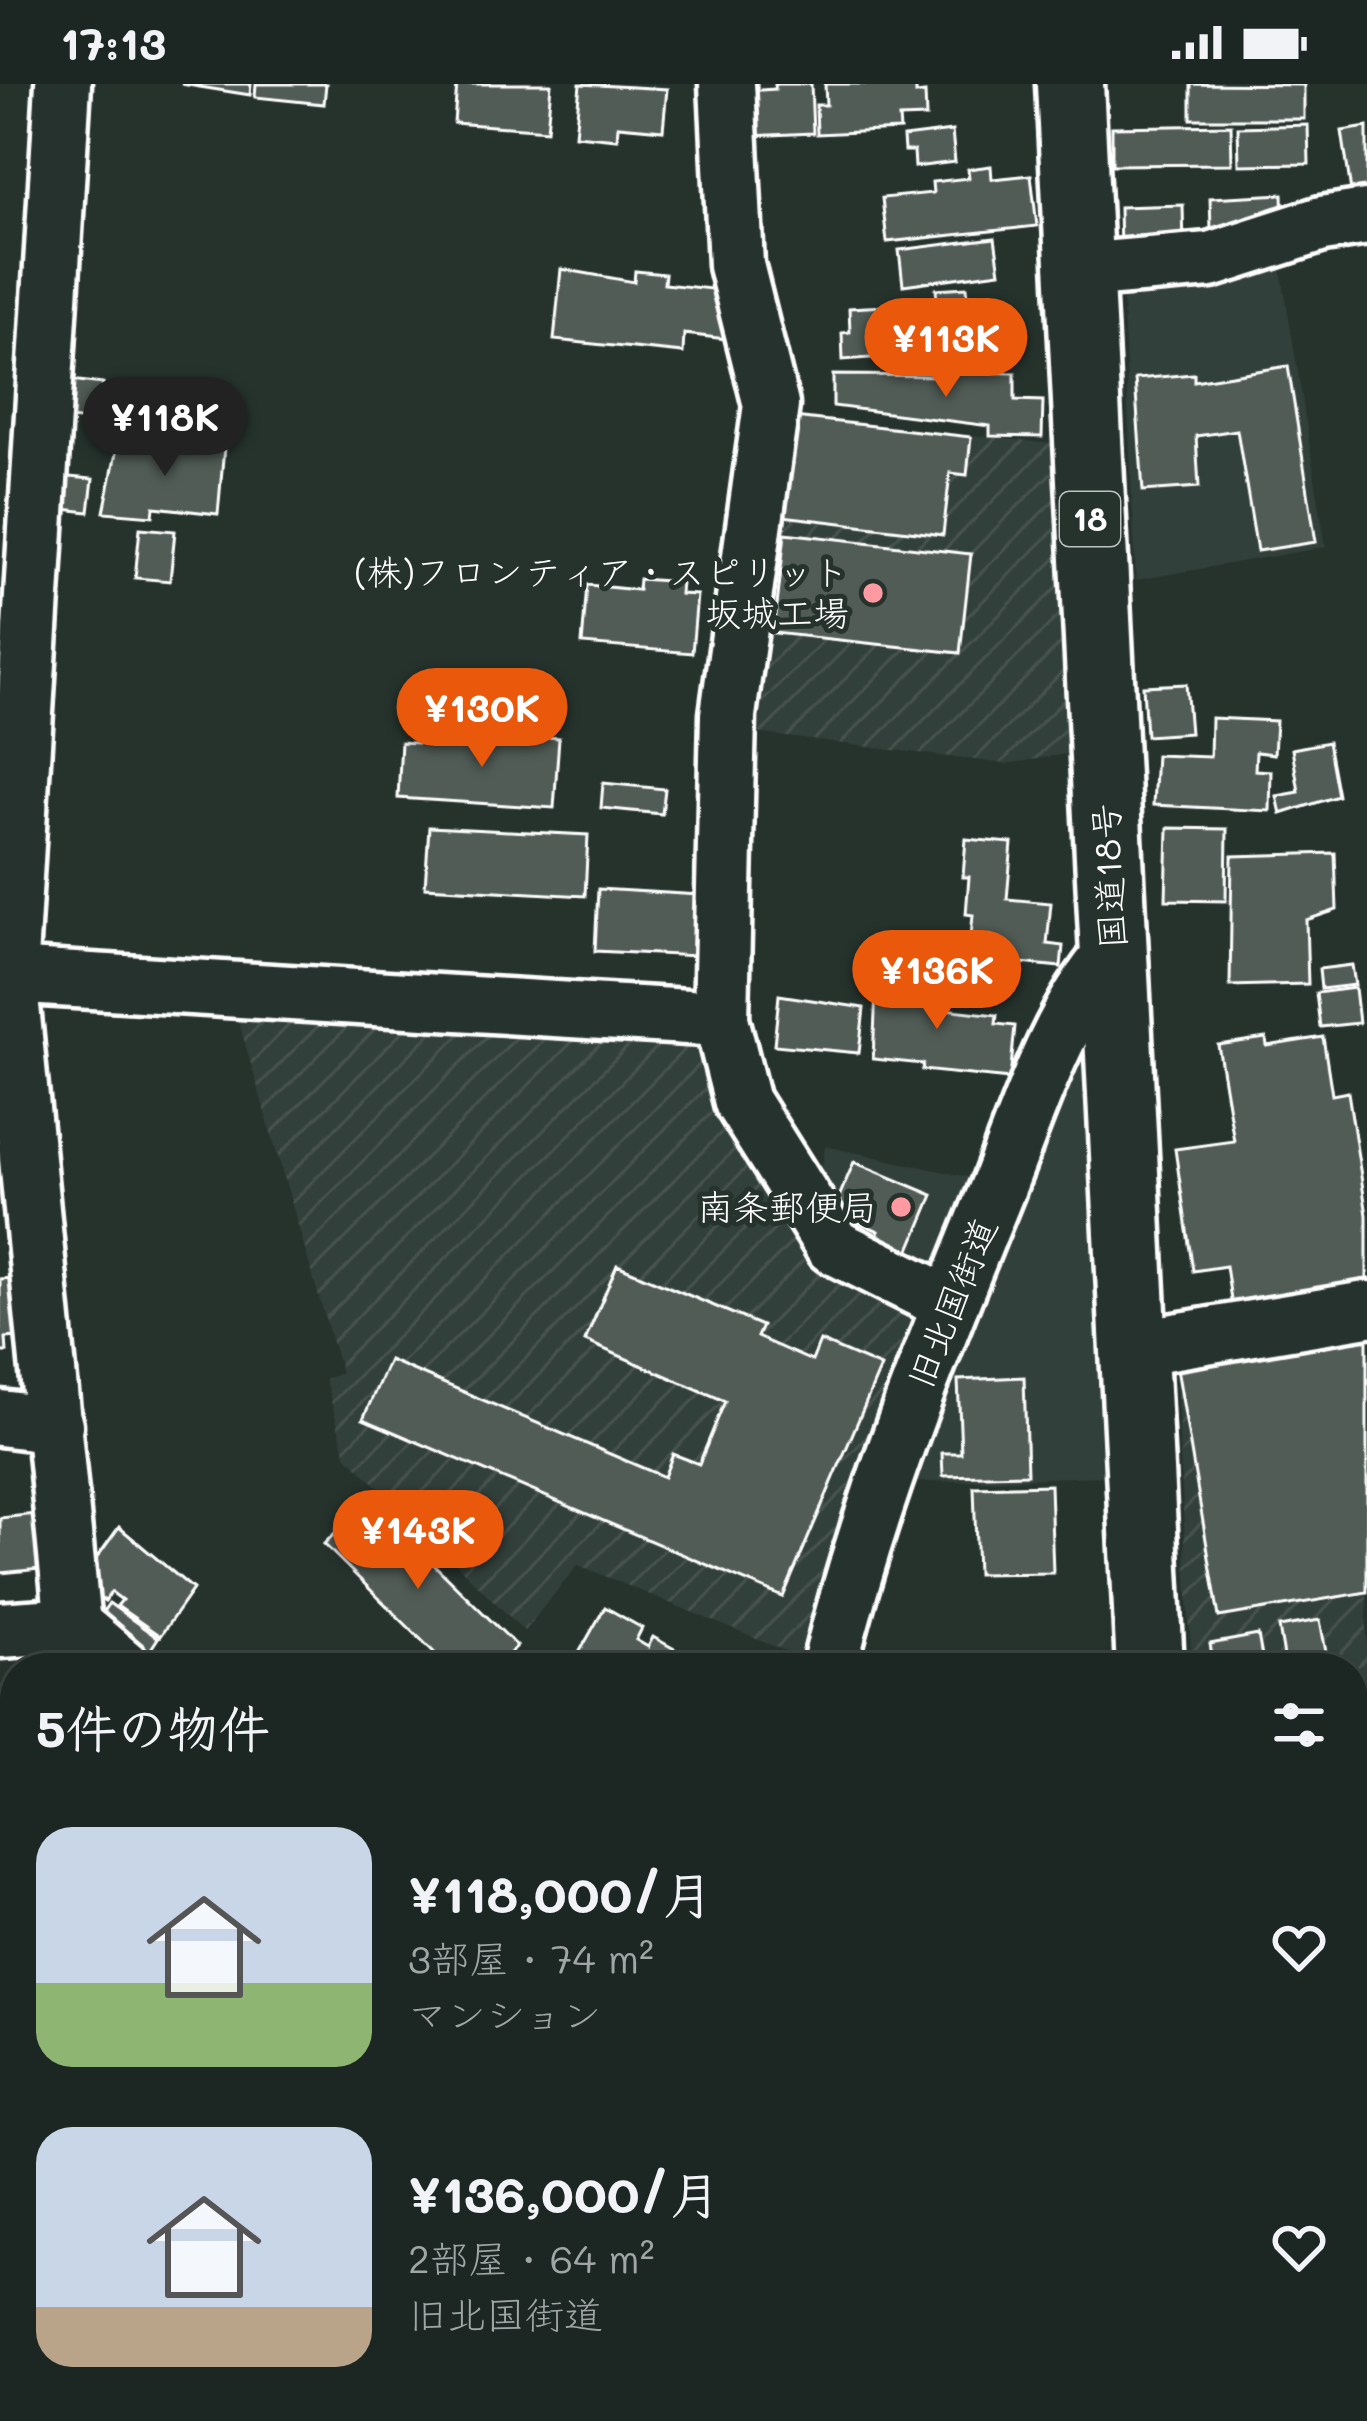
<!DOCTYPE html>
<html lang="ja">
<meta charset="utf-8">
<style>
:root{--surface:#1c2622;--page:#29322f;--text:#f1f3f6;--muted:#a0a5a5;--line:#3a4340;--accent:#ea580c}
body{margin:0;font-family:Mali,"Klee One",sans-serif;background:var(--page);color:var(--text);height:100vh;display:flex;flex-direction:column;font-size:45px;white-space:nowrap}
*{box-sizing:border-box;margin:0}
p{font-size:39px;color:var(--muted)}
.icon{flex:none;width:66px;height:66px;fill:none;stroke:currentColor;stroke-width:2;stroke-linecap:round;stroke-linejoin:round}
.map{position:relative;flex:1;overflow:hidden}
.details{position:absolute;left:0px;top:1569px;width:1368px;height:768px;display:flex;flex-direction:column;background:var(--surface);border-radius:48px 48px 0 0;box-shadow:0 3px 9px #0004,0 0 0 3px var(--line)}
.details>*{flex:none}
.price{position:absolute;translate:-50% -102px;padding:0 27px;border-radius:42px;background:var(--accent);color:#fff;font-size:39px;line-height:78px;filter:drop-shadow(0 3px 6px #0008)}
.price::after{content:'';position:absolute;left:50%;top:72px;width:36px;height:27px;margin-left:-18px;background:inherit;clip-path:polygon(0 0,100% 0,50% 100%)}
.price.on{background:#222;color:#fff}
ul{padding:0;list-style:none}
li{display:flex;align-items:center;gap:36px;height:300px;padding:0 36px}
li span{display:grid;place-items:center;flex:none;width:336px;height:240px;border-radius:36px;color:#555}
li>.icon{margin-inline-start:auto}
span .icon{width:144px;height:144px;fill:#fffc;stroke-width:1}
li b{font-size:51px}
h2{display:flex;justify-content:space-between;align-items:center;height:144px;padding:0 36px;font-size:51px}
.status{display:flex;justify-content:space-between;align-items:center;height:84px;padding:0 60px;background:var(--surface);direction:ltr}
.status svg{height:33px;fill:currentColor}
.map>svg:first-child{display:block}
.built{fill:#333f3a}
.industrial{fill:url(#industrial-furrows)}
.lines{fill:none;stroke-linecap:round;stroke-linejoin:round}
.stream{stroke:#a4a9a7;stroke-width:12}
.building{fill:#515c57;stroke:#fff;stroke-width:3}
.minor-casing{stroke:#fff;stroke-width:63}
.highway-casing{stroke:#fff;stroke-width:75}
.minor{stroke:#26332d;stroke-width:54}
.highway{stroke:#26332d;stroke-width:66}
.poi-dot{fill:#ff9aa2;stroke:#26332d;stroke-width:4.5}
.labels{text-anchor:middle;stroke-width:10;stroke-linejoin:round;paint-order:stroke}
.shield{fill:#26332d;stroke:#bec2c0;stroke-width:3}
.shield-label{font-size:33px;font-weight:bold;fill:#fff}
.poi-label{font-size:36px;fill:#fff;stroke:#26332d;text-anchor:end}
.street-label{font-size:36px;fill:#fff;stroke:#26332d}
</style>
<div class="status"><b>17:13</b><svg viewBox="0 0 49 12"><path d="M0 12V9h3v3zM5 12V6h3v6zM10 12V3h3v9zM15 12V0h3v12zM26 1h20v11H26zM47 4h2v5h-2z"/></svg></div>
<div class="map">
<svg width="1367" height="2337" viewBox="0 0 1367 2337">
<defs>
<pattern id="industrial-furrows" width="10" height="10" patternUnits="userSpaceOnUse" patternTransform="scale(3)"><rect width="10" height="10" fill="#333f3a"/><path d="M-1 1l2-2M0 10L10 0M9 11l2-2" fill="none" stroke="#47524e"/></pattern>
</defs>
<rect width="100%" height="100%" fill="#26332d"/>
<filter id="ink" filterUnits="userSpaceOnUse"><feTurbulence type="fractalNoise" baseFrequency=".00833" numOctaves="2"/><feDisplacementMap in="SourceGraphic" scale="24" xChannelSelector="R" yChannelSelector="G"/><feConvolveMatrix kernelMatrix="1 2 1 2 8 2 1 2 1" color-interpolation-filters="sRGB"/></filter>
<g filter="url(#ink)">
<g class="built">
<path d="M1278,166l48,297 -190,33 -14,-298z"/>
<path d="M1072,963l9,4 21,425 -202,7z"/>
<path d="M825,1062l157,34 -37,97 -96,-44 -30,-46z"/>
<path d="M0,1971l15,3v348h659l-1,15h-673z"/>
</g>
<g class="industrial">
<path d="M783,330l268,30 15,310 -59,10 -260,-32z"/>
<path d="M235,925l460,22 23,52 206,227 -112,352 -234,-97 -54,66 -178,-176 -21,-76 16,-6z"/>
<path d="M1367,1241v697l-14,-3v-351h-161l-17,-305z"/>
</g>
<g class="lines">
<path class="stream" d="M1353,1943l14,3"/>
</g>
<g class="building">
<path d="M181,0h70l-1,11z"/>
<path d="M256,0h70l-2,20 -69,-7z"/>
<path d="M457,0h94l-4,46 -93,-7z"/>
<path d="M580,0l87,5 -4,41 -45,-4 -1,13 -42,-4z"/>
<path d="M775,0h36l2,49 -65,3 -3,-45 30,-2z"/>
<path d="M825,0h91v10l9,-1 1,24 -27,1 1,12 -83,4 -1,-29h10z"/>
<path d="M1191,0l113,1v34h-113z"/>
<path d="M1231,41l1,39 -120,1v-38z"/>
<path d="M1308,41l1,39 -70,1 -1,-38z"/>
<path d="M1367,43v69l-15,2 -10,-67z"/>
<path d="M952,47l3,31 -40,5 -1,-16h-10l-1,-14z"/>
<path d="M991,82l1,13 39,-4 6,51 -150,16 -5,-44 51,-5 -1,-11 37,-4 -1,-9z"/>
<path d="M1283,110l1,30 -73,4 -1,-30z"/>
<path d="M1183,121l1,44 -64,1 -1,-43z"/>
<path d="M995,154l5,34 -97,13 -4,-35z"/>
<path d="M561,185l73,13 1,-11 30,3 -1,10 57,6 5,49 -42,-5 -1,19 -129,-13z"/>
<path d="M967,203l2,22 -31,2 -2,-22z"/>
<path d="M923,220l3,50 -83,6 -1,-27 8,-1 -1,-24z"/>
<path d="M1288,282l28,176 -59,9 -20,-121 -41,6 3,51 -56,4 -8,-112 59,-5v7z"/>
<path d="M956,288l59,1v27l28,1 -1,36 -52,-1v-10l-157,-20v-31l122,1z"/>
<path d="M63,295l40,5 -4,38 -40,-4z"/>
<path d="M785,332l186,21 -4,38 -17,-2 -7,62 -169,-20z"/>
<path d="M118,359l73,7v-7l33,4 -6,67 -64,-7 -1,9 -49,-4z"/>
<path d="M58,392l35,3 -4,33 -35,-4z"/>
<path d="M140,444l35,3 -5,50 -35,-3z"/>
<path d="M785,449l186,21 -11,99 -186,-20z"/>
<path d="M639,495l42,3 -1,12 17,1 -5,58 -110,-9 5,-59 51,5z"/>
<path d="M1186,600l4,49 -44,3 -3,-50z"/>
<path d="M1211,634l65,3 -2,33 -18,-2 -1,18 16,1 -1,40 -117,-6 3,-50 54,2z"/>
<path d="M459,647l100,7 -5,70 -156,-10 3,-56 57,4z"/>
<path d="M1328,658l10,54 -57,18 -4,-18 22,-4 -7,-43z"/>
<path d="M603,699l62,6 -3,25 -61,-6z"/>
<path d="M429,743l159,8 -3,61 -160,-9z"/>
<path d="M1168,744l59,1 -1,72 -60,-1z"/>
<path d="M966,755l46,4 -5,56 44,4 -4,41 16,2 -2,21 -92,-9 4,-43 -7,-1 3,-37h-6z"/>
<path d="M1335,769l2,57 -31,10 2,64 -78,2 2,-130z"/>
<path d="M598,805l102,6 -3,61 -102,-5z"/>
<path d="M934,867l31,3 -1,10 30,3 -2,22 -61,-6z"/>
<path d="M1352,881l3,20 -34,4 -2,-20z"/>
<path d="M877,883l45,5 -4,34 79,9 -1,9 19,2 -5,53 -88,-9 1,-6 -50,-5z"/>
<path d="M1355,904l4,35 -39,4 -4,-34z"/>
<path d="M779,911l85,13 -5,45 -85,-8z"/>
<path d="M1323,953l9,58 16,-3 19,123v71l-135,21 -6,-41 -33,5 -18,-122 59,-8 -16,-96 48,-7 1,8z"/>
<path d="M854,1078l79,33 -25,59 -33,-14 4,-9 -46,-20z"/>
<path d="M617,1181l145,61 -5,11 55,24 8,-20 61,26 -98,230 -420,-178 26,-59 275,117 9,-23 26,10 26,-63 -140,-60z"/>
<path d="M26,1193l5,59 -25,2 1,14h-7v-73z"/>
<path d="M1367,1252v256l-148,25 -42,-249z"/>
<path d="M1024,1293l3,97 -84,2 -1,-23h19l-3,-73z"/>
<path d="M1050,1401l3,88 -76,1 -3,-87z"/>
<path d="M368,1416l149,146 -22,22h-45l-126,-124z"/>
<path d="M45,1429l6,55 -51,5v-55z"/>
<path d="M119,1443l74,62 -33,47 -43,-30 5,-6 -11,-8 -6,9 -18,-13 -1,-15z"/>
<path d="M109,1519l49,35 -13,20 -50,-35z"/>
<path d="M605,1523l37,21 -6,12 12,7 5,-10 27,15 -6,11 9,5 -112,-1z"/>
<path d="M1320,1536l9,48h-43l-7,-41z"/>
<path d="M1258,1551l6,33h-50l-4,-24z"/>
<path d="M1358,1651l9,53v134l-14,2v-188z"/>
<path d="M0,2145l15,1v176h102v15h-113z"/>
<path d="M830,2322h88v8z"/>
<path d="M958,2322h95l-2,15h-94z"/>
<rect x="1234" y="2322" width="38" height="15"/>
<path d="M1278,2323l88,9 -1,5h-88z"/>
</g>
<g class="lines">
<g class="minor-casing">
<g id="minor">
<path d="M63,0l-54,892 64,649 -5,43"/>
<path d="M727,0l9,181 35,140 -43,310 -7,304 21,83 91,144 117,58"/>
<path d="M1079,187l131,-11 112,-36 45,-7"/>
<path d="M9,892l712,43"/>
<path d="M1134,1264l233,-39"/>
<path d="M0,1334l55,7"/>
<path d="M0,1546l73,-5 51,43"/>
<path d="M829,1584c40,-165 103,-319 167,-476 33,-83 58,-170 116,-238"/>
<path d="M0,1941l15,-44"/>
<path d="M1353,1975l14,3"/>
<path d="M1091,2322l15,15"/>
<path d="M689,2337l1,-15"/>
</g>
</g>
<g class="highway-casing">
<g id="highway">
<path d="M1070,0l80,1584"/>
<path d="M1187,2322l1,15"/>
</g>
</g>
<use href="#minor" class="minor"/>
<use href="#highway" class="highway"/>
</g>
</g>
<g class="poi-dot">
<circle cx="873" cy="509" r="12"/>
<circle cx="901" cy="1123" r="12"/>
</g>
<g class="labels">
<rect class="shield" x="1060" y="408" width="60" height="54" rx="9"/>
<g class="shield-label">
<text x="1090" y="447">18</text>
</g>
<g class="poi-label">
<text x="849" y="501">(株)フロンティア・スピリット<tspan x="849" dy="41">坂城工場</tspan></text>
<text x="877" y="1136">南条郵便局</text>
</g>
<g class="street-label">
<text transform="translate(1109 792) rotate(-93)" y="13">国道18号</text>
<text transform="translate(952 1219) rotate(-68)" y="13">旧北国街道</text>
</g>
</g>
</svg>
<b class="price" style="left:946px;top:316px">¥113K</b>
<b class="price on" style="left:165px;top:395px">¥118K</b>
<b class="price" style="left:482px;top:686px">¥130K</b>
<b class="price" style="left:937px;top:948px">¥136K</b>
<b class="price" style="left:418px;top:1508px">¥143K</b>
<section class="details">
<h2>5件の物件<svg class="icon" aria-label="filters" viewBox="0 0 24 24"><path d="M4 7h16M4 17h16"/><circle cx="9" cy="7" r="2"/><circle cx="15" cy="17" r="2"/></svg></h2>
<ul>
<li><span style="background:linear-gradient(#c9d6e8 65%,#8fb573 0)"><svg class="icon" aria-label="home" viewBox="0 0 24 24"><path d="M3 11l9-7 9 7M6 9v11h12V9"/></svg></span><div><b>¥118,000/月</b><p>3部屋 · 74 m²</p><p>マンション</p></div><svg class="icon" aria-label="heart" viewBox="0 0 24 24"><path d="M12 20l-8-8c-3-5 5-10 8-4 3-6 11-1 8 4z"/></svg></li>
<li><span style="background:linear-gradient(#c9d6e8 75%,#b9a48a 0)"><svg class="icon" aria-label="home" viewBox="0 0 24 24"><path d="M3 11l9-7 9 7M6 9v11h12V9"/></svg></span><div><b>¥136,000/月</b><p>2部屋 · 64 m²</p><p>旧北国街道</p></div><svg class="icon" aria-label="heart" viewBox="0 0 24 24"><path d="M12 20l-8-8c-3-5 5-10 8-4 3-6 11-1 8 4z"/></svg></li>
</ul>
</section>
</div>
